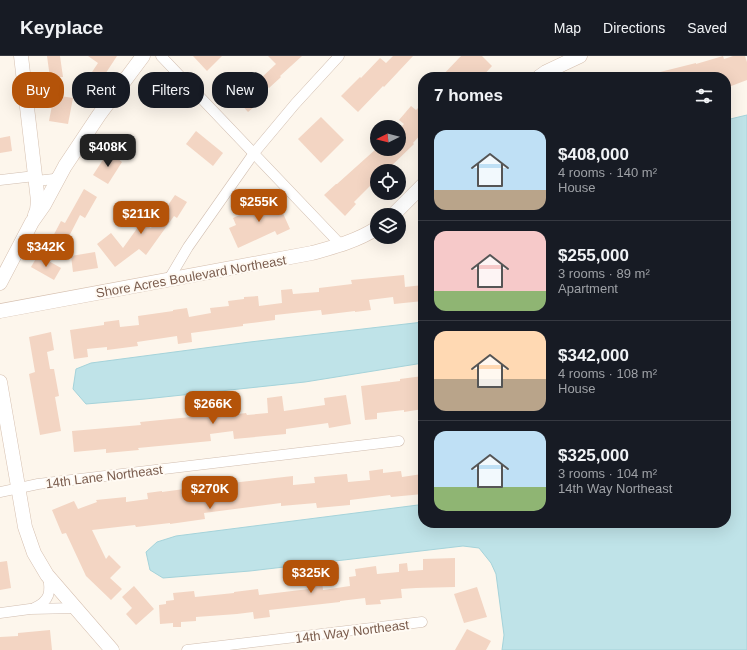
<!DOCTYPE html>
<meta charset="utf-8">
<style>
:root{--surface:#171b24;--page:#20242c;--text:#f1f3f6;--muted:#9ea1a6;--line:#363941;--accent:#b45309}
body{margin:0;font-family:Helvetica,sans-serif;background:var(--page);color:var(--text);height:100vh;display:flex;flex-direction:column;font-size:15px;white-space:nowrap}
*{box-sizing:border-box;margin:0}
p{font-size:13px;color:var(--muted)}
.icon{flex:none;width:22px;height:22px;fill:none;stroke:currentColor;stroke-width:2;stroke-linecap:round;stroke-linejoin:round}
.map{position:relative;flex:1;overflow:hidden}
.side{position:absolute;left:418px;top:16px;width:313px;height:456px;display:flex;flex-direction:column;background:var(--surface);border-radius:16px;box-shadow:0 4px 16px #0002}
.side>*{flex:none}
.top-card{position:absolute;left:12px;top:16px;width:346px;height:36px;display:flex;gap:8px}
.needle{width:26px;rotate:264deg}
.fabs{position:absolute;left:370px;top:64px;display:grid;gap:8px}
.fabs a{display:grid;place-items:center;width:36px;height:36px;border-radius:50%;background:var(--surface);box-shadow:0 4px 16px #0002;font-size:20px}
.price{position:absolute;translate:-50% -34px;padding:0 9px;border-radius:8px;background:var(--accent);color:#fff;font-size:13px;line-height:26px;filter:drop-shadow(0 1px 2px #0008)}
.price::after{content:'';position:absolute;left:50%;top:24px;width:12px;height:9px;margin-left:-6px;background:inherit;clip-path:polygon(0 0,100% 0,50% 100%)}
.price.selected{background:#222;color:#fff}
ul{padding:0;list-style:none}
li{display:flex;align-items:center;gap:12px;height:100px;padding:0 16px}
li+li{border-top:1px solid var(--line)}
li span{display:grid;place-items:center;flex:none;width:112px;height:80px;border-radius:12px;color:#555}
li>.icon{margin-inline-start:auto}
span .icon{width:48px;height:48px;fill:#fffc;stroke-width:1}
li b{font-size:17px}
h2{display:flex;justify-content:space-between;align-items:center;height:48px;padding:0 16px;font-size:17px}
.chip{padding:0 14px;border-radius:16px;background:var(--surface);box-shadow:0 4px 16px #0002;font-size:14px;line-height:36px}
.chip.selected{background:var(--accent);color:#fff}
header{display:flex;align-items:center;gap:24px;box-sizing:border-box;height:56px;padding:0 20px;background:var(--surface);border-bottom:1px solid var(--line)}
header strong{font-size:19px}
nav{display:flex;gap:22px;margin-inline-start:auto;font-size:14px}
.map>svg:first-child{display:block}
.water{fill:#bfe3e8;stroke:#a5d3da}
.building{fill:#f3d5c3}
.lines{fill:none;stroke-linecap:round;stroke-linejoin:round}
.street-casing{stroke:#d1beb0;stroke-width:11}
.secondary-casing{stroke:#d6c0b0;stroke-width:15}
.street{stroke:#fff;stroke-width:10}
.secondary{stroke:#fff;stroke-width:14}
.labels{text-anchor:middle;stroke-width:4;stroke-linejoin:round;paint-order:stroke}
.street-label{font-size:13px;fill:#7a5c4d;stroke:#fffaf3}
</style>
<header>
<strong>Keyplace</strong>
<nav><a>Map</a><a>Directions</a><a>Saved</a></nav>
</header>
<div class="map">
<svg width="747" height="594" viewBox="0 0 747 594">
<rect width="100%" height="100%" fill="#fdf6ec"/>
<g class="water">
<path d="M747,59v535h-245l2,-15 -8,-61 -5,-11 -12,-15 -16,-2 -213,25 -87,7 -13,-8 -4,-18 11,-10 19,-6 242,-31h5v18h303v-403z"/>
<path d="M423,266v41l-118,19 -160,17 -59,5 -13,-15 3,-20 15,-6 159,-21z"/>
</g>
<g class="building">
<path d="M47,0h13l3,21 -13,1z"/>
<path d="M88,0h29l-19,29 -10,-7 10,-15z"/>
<path d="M193,0h29l-15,15z"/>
<path d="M268,0h34l-22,20 1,1 -12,11 -9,-9 16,-15z"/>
<path d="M393,0h20l-29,31 -1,-1 -25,26 -17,-16 19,-19 1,1 19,-20 6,5z"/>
<path d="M461,0h21l10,10 -10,11h-41z"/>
<path d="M723,0l1,3 9,-3h12l2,6v18l-21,8v-11h-73l-1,-3 44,-11v1z"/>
<path d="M242,26l18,20 -12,10 -18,-20z"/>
<path d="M54,39l19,3 -5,26 -19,-3z"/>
<path d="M423,47v29l-10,11 1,1 -28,27h-9v8l-23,23 2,2 -11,12 -21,-21 12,-11h1l39,-35h23v-20l5,-5 -5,-4 12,-14 5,4z"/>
<path d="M321,61l23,23 -23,23 -23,-24z"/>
<path d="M196,75l27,22 -10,13 -27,-22z"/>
<path d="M10,80l2,15 -12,2v-15z"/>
<path d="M108,96l14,10 -14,22 -15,-9z"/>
<path d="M84,133l13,8 -12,21 -5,-3 -17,33 -13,-6 11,-21 4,2z"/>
<path d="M175,139l12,7 -10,16 -3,-2 -28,39 -7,-6 -24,18 -18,-23 14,-11 12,15 18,-25 10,5 9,-15 2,1z"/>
<path d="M268,142l3,7 7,-3 12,27 -13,6 -2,-4 -37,17 -9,-20 7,-3 -3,-7 24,-11 -2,-3z"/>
<path d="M95,196l3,16 -25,4 -2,-16z"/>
<path d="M38,199l23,13 -7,12 -23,-13z"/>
<path d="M404,219l1,12 18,-2v16l-29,3 -1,-7 -24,3 2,10 -16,2v-1l-33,4 -1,-5 -46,5v5l-32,4v2l-52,7 1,9 -14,2 -1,-8 -40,6 1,4 -31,4v-3l-20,2 1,8 -14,2 -4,-29 34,-5v-3l15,-2 1,7 19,-2 -1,-9 35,-5v-1l14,-2 2,9 22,-4 -1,-5 19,-2 -1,-5 16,-2v-2l14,-1 1,10 23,-3 -1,-13 11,-1 1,5 26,-2v-4l33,-4 -1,-4z"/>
<path d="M51,276l3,18 -7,2 3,17h4l5,27 -4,1 6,34 -21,4 -11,-61 6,-2 -6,-35z"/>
<path d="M423,320v33l-19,3v-2l-27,3v6l-12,1 -4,-34 39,-5v-2z"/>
<path d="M346,339l5,29 -22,4 -1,-5 -42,6v5l-52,5 -1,-8 -23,3 1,7 -73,7 1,2 -33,3v-4l-32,3 -2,-21 69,-6 -1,-3 51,-5 -1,-11 23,-2 -1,-3 24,-3 2,16 8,-1 1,2 21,-2 -1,-15 15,-2 2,15 41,-6 -1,-7z"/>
<path d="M383,413v4l18,-2 1,6 20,-3 1,20 -32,3 -1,-2 -40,5v5l-33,3 -1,-5 -35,3v-3l-77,10 1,6 -35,5v-1l-34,4 -1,-2 -43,5 14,29 3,-4 12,12 -11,11 12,11 -11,11 -25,-24 -20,-43 -4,1 -10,-24 22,-9 4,8 19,-7 -1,-2 30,-3v5l22,-3 -1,-6 15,-2v1l37,-5 1,6 23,-3 -1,-6 53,-6 18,-2v9l22,-2 -1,-6 33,-3 1,8 22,-2 -1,-9z"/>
<path d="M455,502v29l-39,1 -15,1 1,9 -22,2 1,4 -15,1 -1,-7 -25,3v1l-71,8 1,7 -16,2 -1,-7 -16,2 -41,3v4l-15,1v5h-8v-4l-13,1 -1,-19 7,-1v-3l8,-1 -1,-7 21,-2 1,6 39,-4v-1l24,-3 1,6 50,-6 -1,-6 14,-2 1,9 27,-4 -1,-9 7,-1 -1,-7 21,-3 1,8 22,-2v-8l8,-1 1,8 15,-1v-11z"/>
<path d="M7,505l4,27 -11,2v-28z"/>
<path d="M134,530l20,23 -18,16 -10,-11 6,-6 -10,-11z"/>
<path d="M477,531l10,30 -23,6 -10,-29z"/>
<path d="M467,573l24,12 -5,9h-31z"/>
<path d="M50,574l2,20h-52v-13l18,-1v-3z"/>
</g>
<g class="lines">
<g class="street-casing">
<g id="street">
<path d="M161,0l180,189"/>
<path d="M0,124l35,-4"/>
<path d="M36,125l18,-2 6,-5"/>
<path d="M169,223l19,-32 66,-94 41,-49 44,-48"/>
<path d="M0,436l38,-8 361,-43"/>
<path d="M34,552c16,-7 17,-16 14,-32"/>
<path d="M0,557l30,-4 46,-1"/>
<path d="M187,594l235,-28"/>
</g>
</g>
<g class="secondary-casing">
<g id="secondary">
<path d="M21,0l17,145 -1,9 -2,5"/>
<path d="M539,21l7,-5 34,-16"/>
<path d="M393,159l30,-30"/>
<path d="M0,227l32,-61 12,-17 21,-39 34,-51 44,-59"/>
<path d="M0,255l312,-58c22,-6 45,-12 65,-25"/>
<path d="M0,326l25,145 9,26 13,22 65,75"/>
</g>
</g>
<use href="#street" class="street"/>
<use href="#secondary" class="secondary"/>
</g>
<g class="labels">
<g class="street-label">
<text transform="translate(191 220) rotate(-10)" y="5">Shore Acres Boulevard Northeast</text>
<text transform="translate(104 420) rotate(-7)" y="5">14th Lane Northeast</text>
<text transform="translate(352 575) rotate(-7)" y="5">14th Way Northeast</text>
</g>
</g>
</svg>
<div class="fabs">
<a><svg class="needle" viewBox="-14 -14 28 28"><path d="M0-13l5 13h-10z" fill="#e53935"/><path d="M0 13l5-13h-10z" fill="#9ea1a6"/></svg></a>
<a><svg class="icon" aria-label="locate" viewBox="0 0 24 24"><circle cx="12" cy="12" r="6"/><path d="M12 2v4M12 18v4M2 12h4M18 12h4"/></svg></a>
<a><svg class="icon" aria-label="layers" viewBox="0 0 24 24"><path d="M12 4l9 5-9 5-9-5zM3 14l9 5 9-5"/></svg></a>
</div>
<b class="price selected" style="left:108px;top:112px">$408K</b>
<b class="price" style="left:259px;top:167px">$255K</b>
<b class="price" style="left:141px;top:179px">$211K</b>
<b class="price" style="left:46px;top:212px">$342K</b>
<b class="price" style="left:213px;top:369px">$266K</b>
<b class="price" style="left:210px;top:454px">$270K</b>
<b class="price" style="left:311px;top:538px">$325K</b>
<div class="top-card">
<a class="chip selected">Buy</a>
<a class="chip">Rent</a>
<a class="chip">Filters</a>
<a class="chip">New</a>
</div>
<section class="side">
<h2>7 homes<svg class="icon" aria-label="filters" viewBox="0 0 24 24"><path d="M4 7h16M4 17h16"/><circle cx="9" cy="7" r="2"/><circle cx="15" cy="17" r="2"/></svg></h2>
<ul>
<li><span style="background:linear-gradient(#bfe0f5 75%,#b9a48a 0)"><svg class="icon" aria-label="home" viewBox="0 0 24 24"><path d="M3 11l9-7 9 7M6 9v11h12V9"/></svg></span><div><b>$408,000</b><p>4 rooms · 140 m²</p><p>House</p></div></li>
<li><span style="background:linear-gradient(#f6c9c9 75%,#8fb573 0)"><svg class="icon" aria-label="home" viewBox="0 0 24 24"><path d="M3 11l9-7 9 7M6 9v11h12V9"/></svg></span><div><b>$255,000</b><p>3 rooms · 89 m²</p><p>Apartment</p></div></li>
<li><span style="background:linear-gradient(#ffd9b3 60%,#b9a48a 0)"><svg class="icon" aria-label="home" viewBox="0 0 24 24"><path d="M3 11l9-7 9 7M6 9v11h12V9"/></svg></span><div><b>$342,000</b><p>4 rooms · 108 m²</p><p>House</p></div></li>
<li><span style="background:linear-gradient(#bfe0f5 70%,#8fb573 0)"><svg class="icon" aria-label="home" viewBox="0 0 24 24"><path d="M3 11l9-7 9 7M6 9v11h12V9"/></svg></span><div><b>$325,000</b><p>3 rooms · 104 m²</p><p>14th Way Northeast</p></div></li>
</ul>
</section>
</div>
